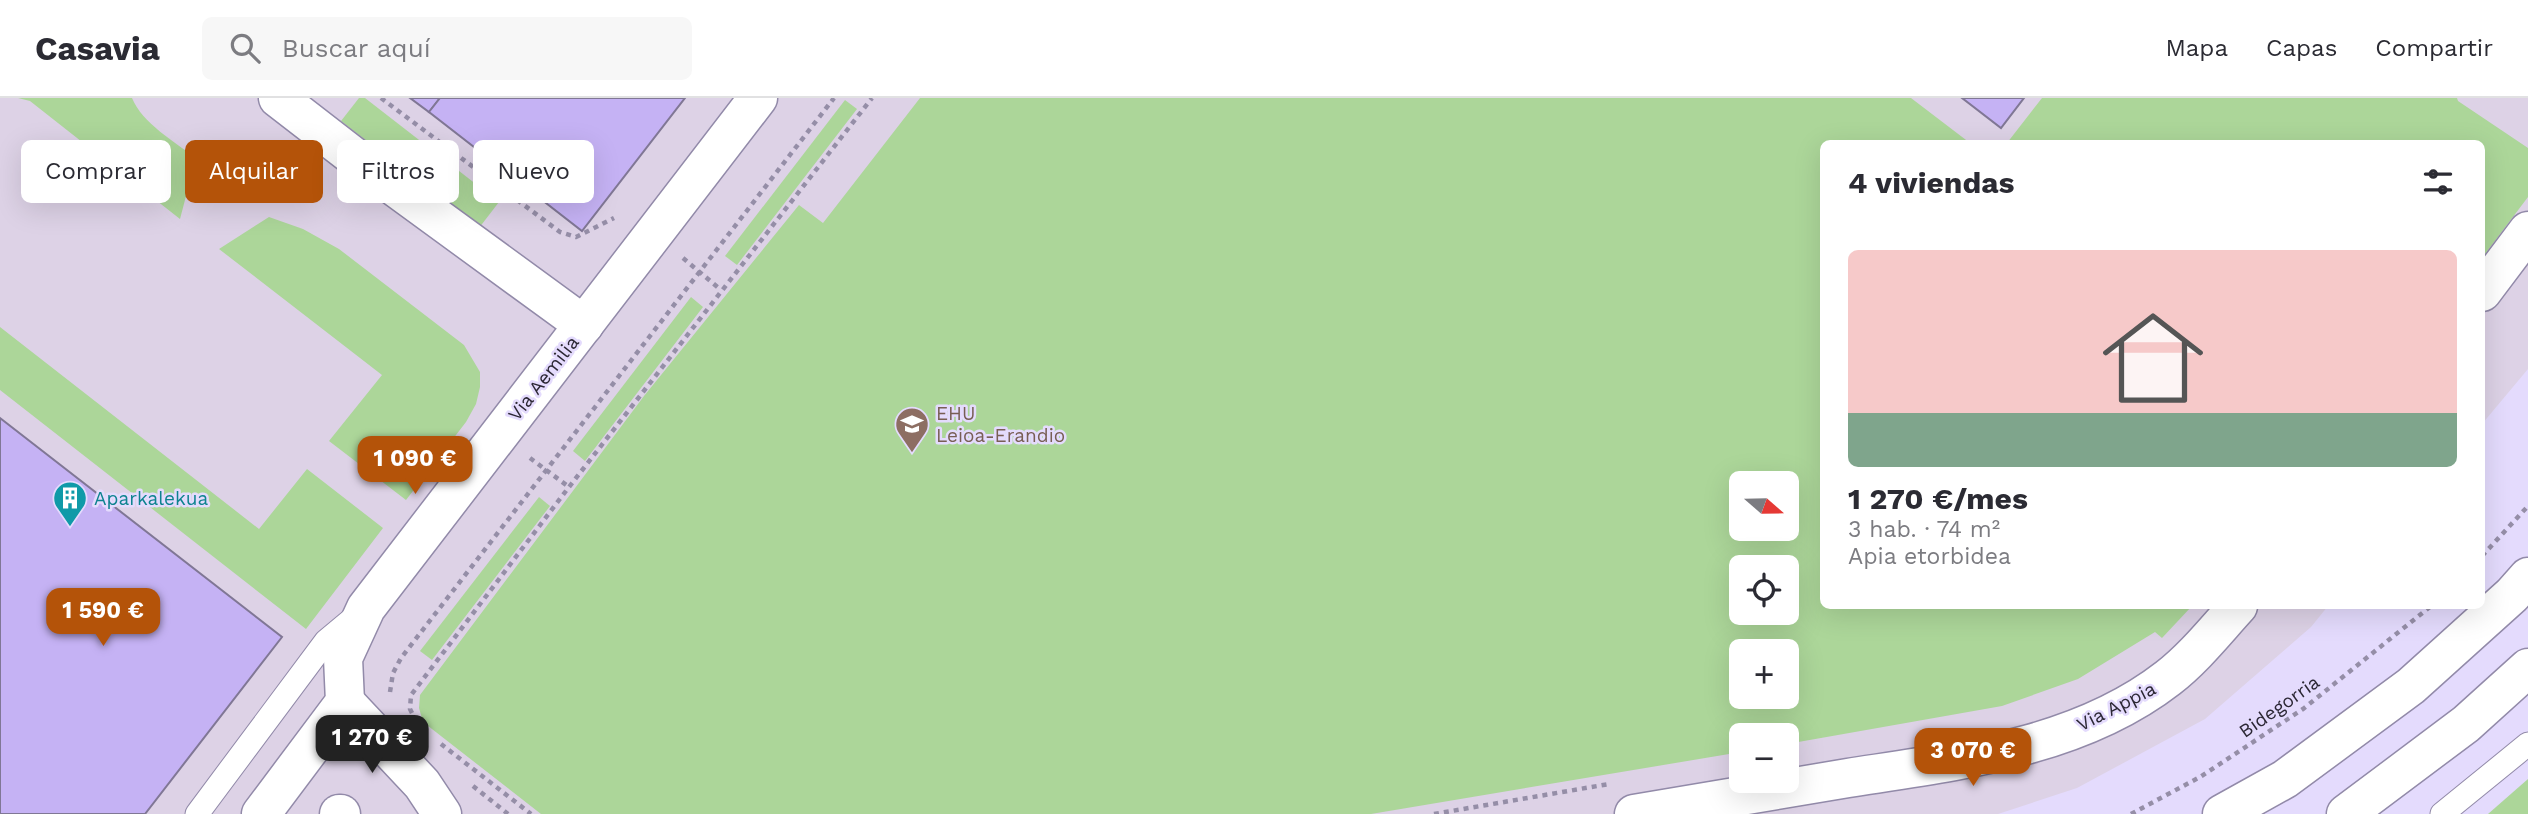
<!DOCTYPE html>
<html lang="es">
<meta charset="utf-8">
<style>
:root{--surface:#fff;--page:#f7f7f7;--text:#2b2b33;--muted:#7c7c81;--line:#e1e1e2;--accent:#b45309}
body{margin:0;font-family:"Work Sans",sans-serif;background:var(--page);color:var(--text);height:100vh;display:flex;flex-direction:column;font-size:26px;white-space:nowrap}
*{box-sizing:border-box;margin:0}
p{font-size:23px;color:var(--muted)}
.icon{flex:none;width:38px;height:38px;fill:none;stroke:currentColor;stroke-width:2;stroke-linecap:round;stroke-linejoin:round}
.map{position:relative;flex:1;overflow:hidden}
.sheet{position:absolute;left:1820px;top:42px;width:665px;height:469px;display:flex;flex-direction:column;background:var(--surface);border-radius:10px;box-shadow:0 7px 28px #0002}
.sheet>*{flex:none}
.banner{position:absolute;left:21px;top:42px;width:665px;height:63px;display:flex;gap:14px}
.needle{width:46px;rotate:110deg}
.tools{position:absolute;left:1729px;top:373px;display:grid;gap:14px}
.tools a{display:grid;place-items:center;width:70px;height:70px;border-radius:10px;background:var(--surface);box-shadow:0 7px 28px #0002;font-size:35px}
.price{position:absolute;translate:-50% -60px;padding:0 16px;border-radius:14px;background:var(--accent);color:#fff;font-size:23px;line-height:46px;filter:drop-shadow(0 2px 4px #0008)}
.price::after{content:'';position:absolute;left:50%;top:42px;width:21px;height:16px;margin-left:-10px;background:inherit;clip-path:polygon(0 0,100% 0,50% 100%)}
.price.selected{background:#222;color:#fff}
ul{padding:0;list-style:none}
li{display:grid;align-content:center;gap:14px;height:371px;padding:0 28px}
li span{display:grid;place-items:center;height:217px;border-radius:10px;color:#555}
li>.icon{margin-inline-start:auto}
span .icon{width:126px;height:126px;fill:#fffc;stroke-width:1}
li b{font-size:30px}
h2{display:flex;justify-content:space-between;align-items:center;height:84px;padding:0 28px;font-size:30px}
.pill{padding:0 24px;border-radius:10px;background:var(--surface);box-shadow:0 7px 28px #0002;font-size:24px;line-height:63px}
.pill.selected{background:var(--accent);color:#fff}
header{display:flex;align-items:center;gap:42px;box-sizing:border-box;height:98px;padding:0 35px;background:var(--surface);border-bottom:2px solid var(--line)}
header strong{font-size:33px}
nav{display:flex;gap:38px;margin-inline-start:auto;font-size:24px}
.search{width:490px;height:63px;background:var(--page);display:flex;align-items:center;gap:18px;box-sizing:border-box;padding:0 24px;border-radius:10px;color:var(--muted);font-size:26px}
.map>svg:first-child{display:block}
.education{fill:#ddd2e6;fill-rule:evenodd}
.green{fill:#acd699;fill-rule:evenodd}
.building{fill:#c5b2f4;stroke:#807795;stroke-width:2}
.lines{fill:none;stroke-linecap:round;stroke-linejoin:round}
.service-casing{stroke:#928aa9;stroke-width:25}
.minor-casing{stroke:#928aa9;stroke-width:41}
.primary-casing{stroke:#928aa9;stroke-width:41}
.path{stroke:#958ea7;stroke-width:4.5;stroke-dasharray:5 5;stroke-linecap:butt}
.service{stroke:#fff;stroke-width:23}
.minor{stroke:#fff;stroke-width:38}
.primary{stroke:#fff;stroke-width:38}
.labels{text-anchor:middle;stroke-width:5;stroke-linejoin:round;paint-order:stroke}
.street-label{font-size:19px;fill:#2c2835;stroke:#e4dbfd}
.education-label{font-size:19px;fill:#785e54;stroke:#e4dbfd;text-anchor:start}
.culture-label{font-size:19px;fill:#0d838f;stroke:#e4dbfd;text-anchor:start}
</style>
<header>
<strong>Casavia</strong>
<div class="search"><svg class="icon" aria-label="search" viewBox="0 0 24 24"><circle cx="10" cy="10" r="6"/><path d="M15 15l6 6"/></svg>Buscar aquí</div>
<nav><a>Mapa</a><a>Capas</a><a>Compartir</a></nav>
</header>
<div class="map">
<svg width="2528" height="716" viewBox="0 0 2528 716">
<rect width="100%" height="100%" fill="#e4dbfd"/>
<path class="education" d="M0,0h2528v271l-46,55v-280h-658v462h504l-17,21 -106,92 -128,69 -79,26h-1998zM1741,385h46v45h-46zM1741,469h46v45h-46zM1741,553h46v45h-46zM1741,637h46v45h-46z"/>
<g class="green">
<path d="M18,0h114c10,25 43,44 64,60l-16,61 -150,-118z"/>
<path d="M359,0h6l134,104 -20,26 -138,-107z"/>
<path d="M920,0h991l59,45 -146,1v462h368l-30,32 -7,-6 -77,47 -76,27 -215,38v-9h-46v17l-370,62h-830l-118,-92 -4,-14 1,-13 224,-299 155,-191 24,18zM1741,385h46v45h-46zM1741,469h46v45h-46zM1741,553h46v45h-46z"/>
<path d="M2042,0h415l1,3 70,47v49l-46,61v-114l-475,-1z"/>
<path d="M845,2l12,9 -120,156 -12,-9z"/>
<path d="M269,119l34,12 36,20 125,96 16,27v15l-4,17 -10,18 -60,78 -77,-59 53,-66 -163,-126z"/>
<path d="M691,199l12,10 -118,154 -12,-10z"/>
<path d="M0,229l259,202 48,-60 76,59 -77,101 -306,-239z"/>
<path d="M539,399l11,9 -118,154 -12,-9z"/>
<path d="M2528,681v35h-40z"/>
</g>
<g class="building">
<path d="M410,0h30l-11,14z"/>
<path d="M440,0h245l-103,133 -153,-119z"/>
<path d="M1962,0h62l-23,30z"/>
<path d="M0,320l282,219 -137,177h-145z"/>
</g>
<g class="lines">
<g class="service-casing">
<g id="service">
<path d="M197,716l129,-173 30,-25"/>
<path d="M2442,716l86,-70"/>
</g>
</g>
<g class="minor-casing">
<g id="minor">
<path d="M278,0l84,65 222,162"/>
<path d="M2482,194l46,-61"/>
<path d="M345,604l77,82 20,30"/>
<path d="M261,716l84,-112 -2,-44 23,-50 392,-510"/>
<path d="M339,716h2"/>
<path d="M1634,716c71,-12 143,-24 214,-36 109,-17 230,-30 320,-100 26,-20 48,-48 70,-72"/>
</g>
</g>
<g class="primary-casing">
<g id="primary">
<path d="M2222,716l63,-35 126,-93 101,-91 16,-18"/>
<path d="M2346,716l120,-90 62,-56"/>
</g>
</g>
<g class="path">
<path d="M381,0l179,134 16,5 38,-19"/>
<path d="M683,160l38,32"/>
<path d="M530,360l39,29"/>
<path d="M2482,458l46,-50"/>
<path d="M390,594l3,-19 8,-15 433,-560"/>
<path d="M412,615l-2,-4 1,-14 158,-208 303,-389"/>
<path d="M441,646l90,70"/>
<path d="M473,688l35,28"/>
<path d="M1434,716l175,-30"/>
<path d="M2131,716l69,-37 103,-68 128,-103"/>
</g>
<use href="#service" class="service"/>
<use href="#minor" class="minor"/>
<use href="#primary" class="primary"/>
</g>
<defs>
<g id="university-pin" transform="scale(1.75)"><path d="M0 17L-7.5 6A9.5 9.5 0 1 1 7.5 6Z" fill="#8d6e63" stroke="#e4dbfd"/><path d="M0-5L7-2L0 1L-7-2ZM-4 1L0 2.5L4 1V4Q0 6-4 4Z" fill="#fff"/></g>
<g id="building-pin" transform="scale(1.75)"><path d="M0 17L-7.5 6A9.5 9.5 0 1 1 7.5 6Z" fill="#0f9aa8" stroke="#e4dbfd"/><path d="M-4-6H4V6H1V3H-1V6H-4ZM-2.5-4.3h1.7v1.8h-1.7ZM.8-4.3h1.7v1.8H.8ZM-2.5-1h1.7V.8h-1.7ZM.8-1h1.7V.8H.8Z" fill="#fff"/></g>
</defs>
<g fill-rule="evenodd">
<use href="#university-pin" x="912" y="326"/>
<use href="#building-pin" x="70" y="400"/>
</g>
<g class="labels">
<g class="street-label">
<text transform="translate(543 280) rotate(-52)" y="7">Via Aemilia</text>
<text transform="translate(2116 608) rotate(-27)" y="7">Via Appia</text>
<text transform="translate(2279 608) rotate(-35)" y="7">Bidegorria</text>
</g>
<g class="education-label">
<text x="936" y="322">EHU<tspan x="936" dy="22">Leioa-Erandio</tspan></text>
</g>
<g class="culture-label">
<text x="94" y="407">Aparkalekua</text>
</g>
</g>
</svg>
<div class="tools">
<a><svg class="needle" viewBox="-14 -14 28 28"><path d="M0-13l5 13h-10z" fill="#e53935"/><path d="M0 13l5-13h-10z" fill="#7c7c81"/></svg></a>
<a><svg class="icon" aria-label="locate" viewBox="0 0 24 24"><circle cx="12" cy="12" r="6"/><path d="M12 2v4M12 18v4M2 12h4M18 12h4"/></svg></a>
<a>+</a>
<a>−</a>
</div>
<b class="price" style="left:415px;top:398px">1 090 €</b>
<b class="price" style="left:103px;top:550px">1 590 €</b>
<b class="price selected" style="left:372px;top:677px">1 270 €</b>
<b class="price" style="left:1973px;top:690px">3 070 €</b>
<div class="banner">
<a class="pill">Comprar</a>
<a class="pill selected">Alquilar</a>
<a class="pill">Filtros</a>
<a class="pill">Nuevo</a>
</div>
<section class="sheet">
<h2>4 viviendas<svg class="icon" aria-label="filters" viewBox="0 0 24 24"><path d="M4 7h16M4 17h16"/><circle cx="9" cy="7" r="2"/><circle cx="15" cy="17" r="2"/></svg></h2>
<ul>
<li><span style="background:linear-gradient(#f6c9c9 75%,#7fa58c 0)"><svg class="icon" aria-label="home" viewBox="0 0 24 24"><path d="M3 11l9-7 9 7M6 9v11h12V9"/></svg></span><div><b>1 270 €/mes</b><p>3 hab. · 74 m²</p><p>Apia etorbidea</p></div></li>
</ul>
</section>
</div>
